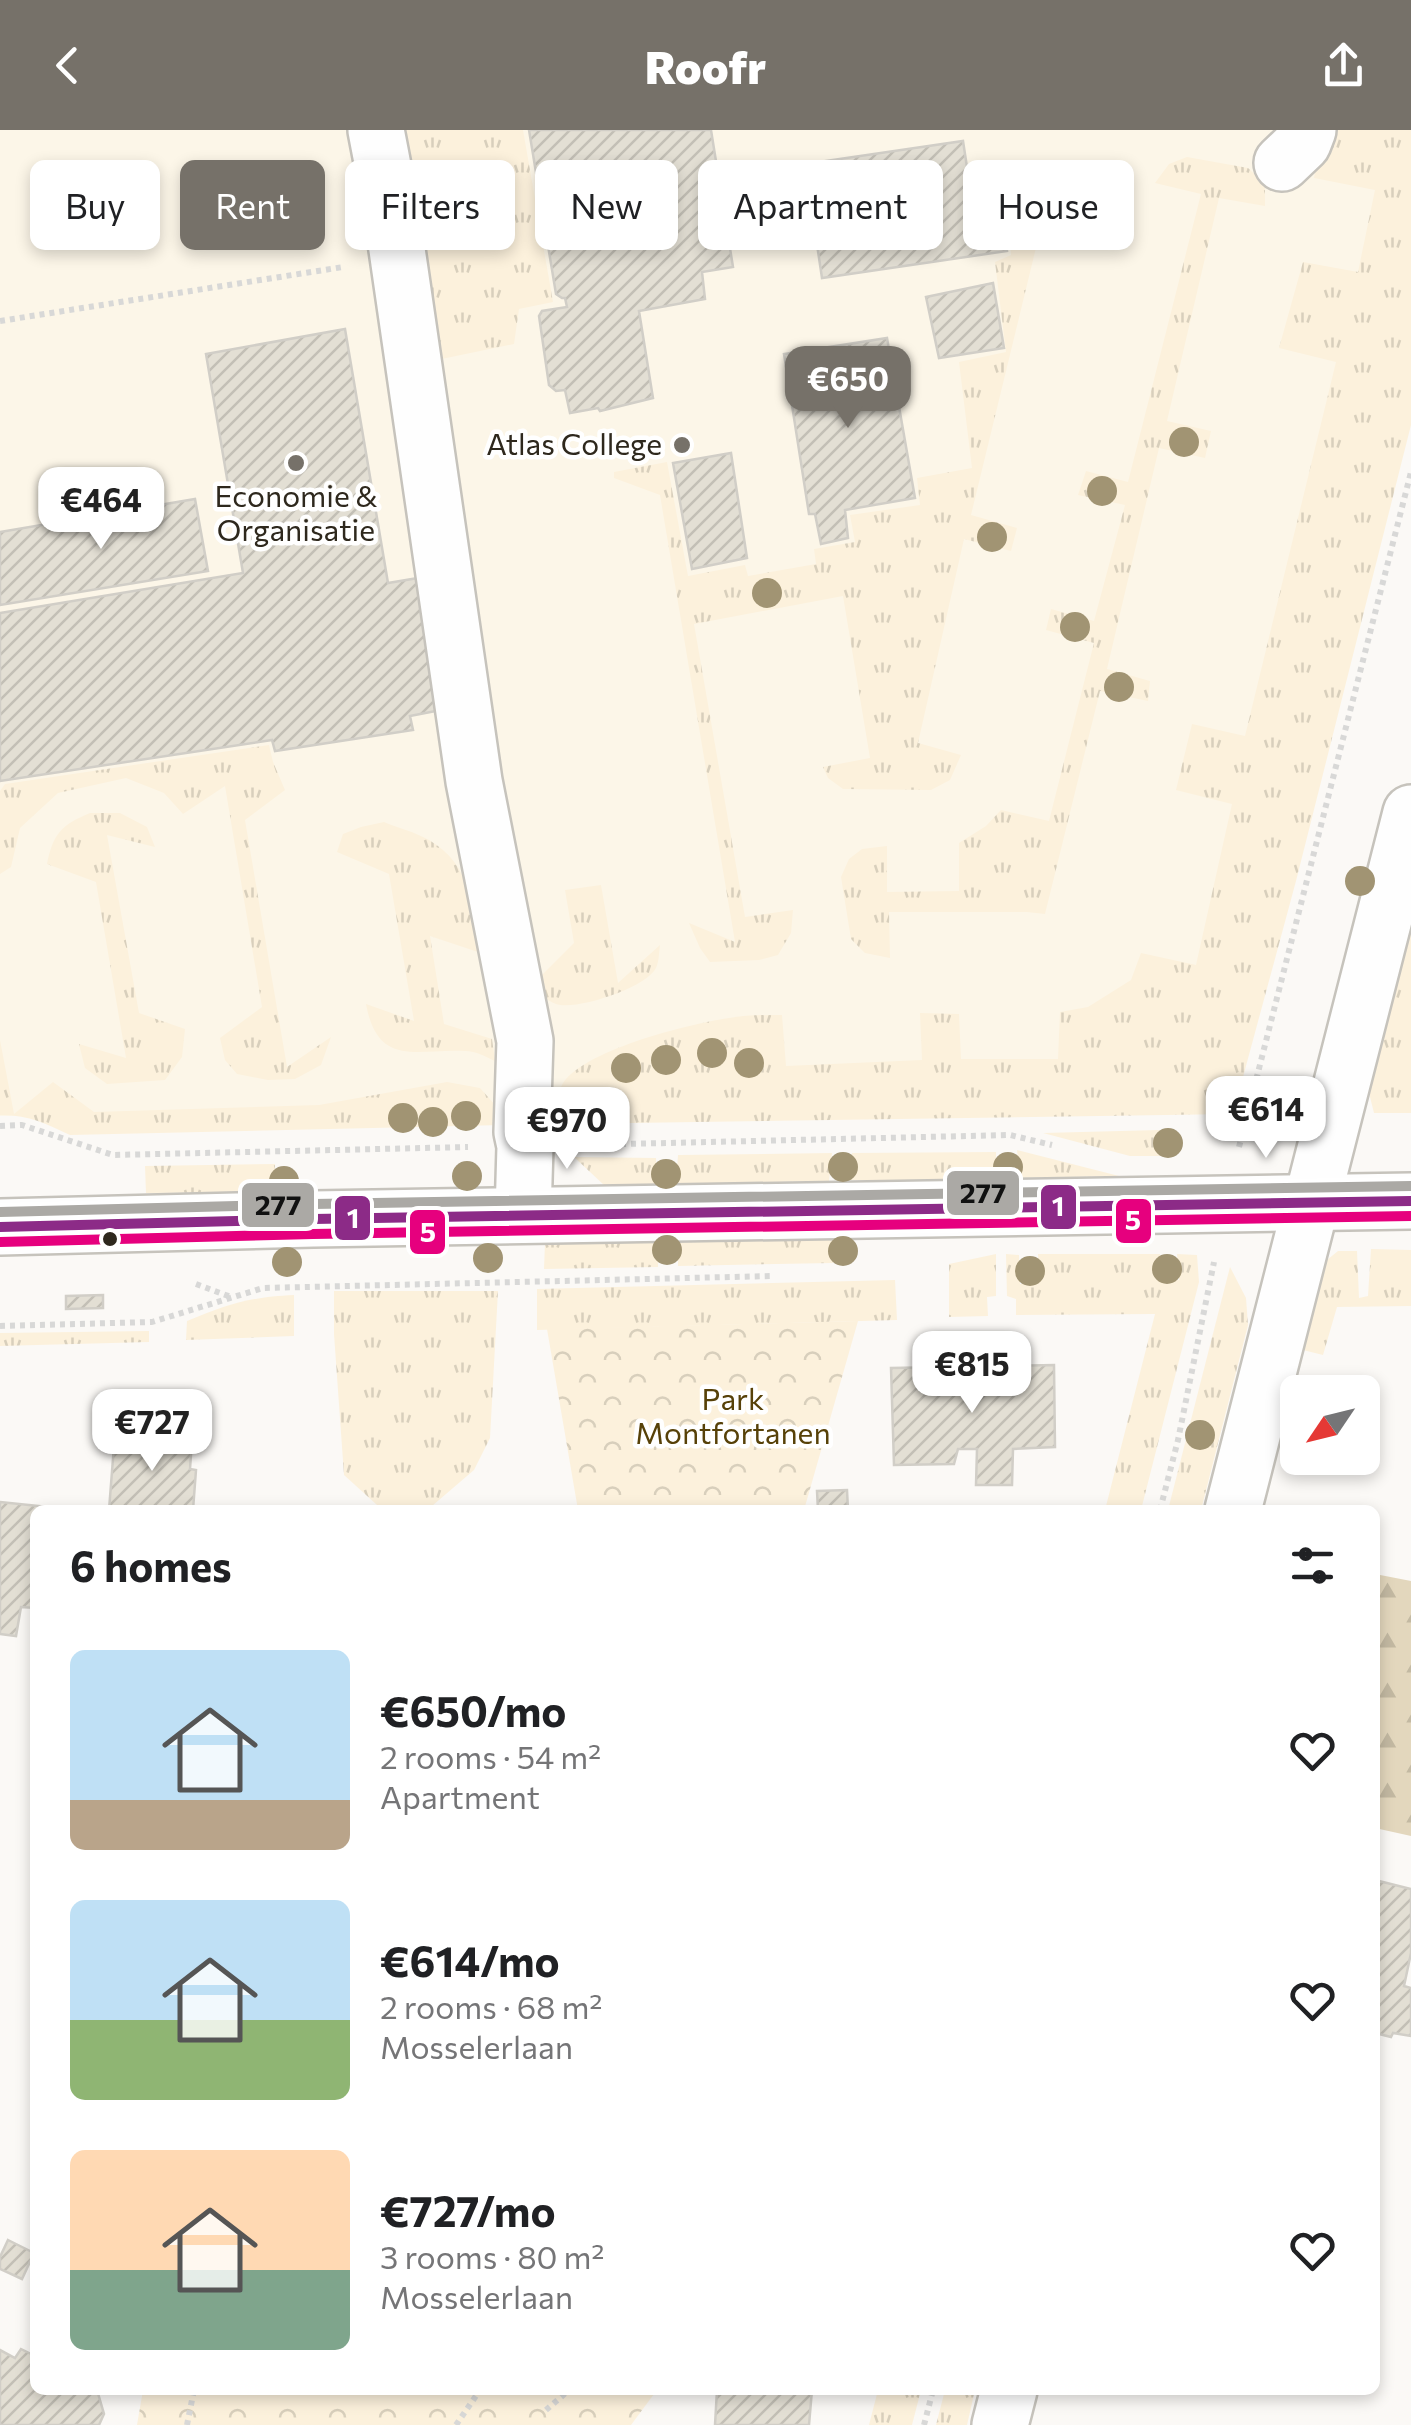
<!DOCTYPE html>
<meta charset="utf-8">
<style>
:root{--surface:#fff;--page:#f2f2f2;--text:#202124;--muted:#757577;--accent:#767169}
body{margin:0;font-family:Commissioner,sans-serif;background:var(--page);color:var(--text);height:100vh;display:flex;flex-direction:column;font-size:38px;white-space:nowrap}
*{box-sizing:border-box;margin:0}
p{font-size:32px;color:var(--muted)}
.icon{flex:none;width:55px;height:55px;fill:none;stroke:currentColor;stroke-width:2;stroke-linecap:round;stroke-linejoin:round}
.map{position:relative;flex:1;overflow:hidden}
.panel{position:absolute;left:30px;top:1375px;width:1350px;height:890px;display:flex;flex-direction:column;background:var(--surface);border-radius:15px;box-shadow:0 5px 15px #0003}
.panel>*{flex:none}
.banner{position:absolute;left:30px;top:30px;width:1352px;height:90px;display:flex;gap:20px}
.needle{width:65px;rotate:235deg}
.fabs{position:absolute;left:1280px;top:1245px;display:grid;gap:20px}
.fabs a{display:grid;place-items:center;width:100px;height:100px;border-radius:15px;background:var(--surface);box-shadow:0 5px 15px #0003;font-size:50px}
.price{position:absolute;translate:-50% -85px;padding:0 22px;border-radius:20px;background:#fff;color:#222;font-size:32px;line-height:65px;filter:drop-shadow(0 2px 5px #0008)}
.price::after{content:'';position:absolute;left:50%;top:60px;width:30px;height:22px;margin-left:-15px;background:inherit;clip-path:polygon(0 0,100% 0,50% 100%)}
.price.active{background:var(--accent);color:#fff}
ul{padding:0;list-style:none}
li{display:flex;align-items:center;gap:30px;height:250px;padding:0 40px}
li span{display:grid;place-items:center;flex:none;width:280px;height:200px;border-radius:15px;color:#555}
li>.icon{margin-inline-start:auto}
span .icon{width:120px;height:120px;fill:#fffc;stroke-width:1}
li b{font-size:42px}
h2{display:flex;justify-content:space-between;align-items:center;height:120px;padding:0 40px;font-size:42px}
.pill{padding:0 35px;border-radius:15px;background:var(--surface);box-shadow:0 5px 15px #0003;font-size:35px;line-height:90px}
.pill.active{background:var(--accent);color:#fff}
header{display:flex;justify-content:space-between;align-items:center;height:130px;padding:0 40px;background:var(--accent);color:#fff;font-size:45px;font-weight:800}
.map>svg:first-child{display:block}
.built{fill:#fcf6e8}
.grass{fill:url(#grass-tufts)}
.forest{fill:url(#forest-firs)}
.park{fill:url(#park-crowns)}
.building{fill:url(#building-hatch);stroke:#d1cec7;stroke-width:2.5}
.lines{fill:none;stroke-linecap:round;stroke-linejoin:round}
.minor-casing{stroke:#c6c3bc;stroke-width:60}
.path{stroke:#d8d8d7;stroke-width:6;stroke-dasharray:5 5;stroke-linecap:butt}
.minor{stroke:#fefefe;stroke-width:55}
.bus-1-casing{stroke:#fff;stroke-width:18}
.bus-2-casing{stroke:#fff;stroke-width:18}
.bus-3-casing{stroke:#fff;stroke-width:18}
.bus-1{stroke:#8c2b87;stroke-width:10}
.bus-2{stroke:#e6007e;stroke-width:10}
.bus-3{stroke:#aba9a5;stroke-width:10}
.tree{fill:#a19473}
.poi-dot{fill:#767169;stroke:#fff;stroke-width:4}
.bus-dot{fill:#2e281d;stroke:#fff;stroke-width:4}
.labels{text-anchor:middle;stroke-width:9;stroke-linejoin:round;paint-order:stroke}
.poi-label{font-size:30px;fill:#2e281d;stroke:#fff;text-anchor:end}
.park-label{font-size:30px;fill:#574108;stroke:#fff}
.line-badge{stroke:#fff;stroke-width:4}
.badge-label{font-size:28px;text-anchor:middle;font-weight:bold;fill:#fff}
.pale-badge-label{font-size:28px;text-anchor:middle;font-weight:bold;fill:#111}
</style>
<header><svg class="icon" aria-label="back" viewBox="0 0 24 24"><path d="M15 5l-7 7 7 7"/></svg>Roofr<svg class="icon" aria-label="share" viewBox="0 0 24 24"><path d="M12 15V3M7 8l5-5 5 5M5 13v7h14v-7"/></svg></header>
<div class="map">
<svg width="1411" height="2295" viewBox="0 0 1411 2295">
<defs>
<pattern id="grass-tufts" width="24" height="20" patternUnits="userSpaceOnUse" patternTransform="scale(2.5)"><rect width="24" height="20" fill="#fcf1dc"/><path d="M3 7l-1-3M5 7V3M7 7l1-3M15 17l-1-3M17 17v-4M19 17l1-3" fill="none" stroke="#d8cfbc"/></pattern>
<pattern id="forest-firs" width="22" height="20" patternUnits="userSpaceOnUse" patternTransform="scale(2.5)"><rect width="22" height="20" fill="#e3d7bd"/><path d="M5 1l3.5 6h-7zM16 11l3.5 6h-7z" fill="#c3b9a2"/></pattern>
<pattern id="park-crowns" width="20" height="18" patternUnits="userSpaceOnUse" patternTransform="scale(2.5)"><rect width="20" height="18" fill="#fcf1dc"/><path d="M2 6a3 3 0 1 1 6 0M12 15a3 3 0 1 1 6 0" fill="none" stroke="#d8cfbc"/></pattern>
<pattern id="building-hatch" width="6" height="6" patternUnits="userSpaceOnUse" patternTransform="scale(2.5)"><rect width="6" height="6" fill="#e3dfd4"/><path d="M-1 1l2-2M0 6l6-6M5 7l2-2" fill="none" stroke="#c3bfb6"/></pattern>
</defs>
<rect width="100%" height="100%" fill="#fbf9f6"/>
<path class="built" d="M0,0h1411l-208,970 -681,12 -522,4z"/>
<g class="grass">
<path d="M393,0h130l30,172 -34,7 -5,35 -82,17z"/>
<path d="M1293,0h118v295l-115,456 -63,233 -670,10c-4,-14 -8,-33 3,-45 30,-33 133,-58 177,-63 13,-1 26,-1 39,-1l4,51 136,-6 -2,-47 39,1 2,45h97l2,-47 28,-5 43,-27 10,-27 55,12 36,-161 -56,-14 16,-66 53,12 91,-374 -57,-14 24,-86 55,10 17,-82 -61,-12 3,-16z"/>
<path d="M1187,27l61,11 17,16v22l-46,-8 -52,223 44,10 -6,27 -46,-10 -52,221 43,12 -2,20 -48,-10 -55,223 -18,-2h-138l1,46 -25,-5 -14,-14 -10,-62 8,-18 13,-10 25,-3v46l72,-1v-48l27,-17 15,-16 48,11 45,-178 -48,-13 5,-21 43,12 31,-116 -47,-10 8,-24 42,11 73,-288 -46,-11 14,-19z"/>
<path d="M1015,48l36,8 -80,329 46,13 -6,23 -47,-12 -46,204 43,12 -11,25 -19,10 -88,-1 -15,-11 -5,-11 47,-9 -27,-162 -149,28 51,293 48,-7 -2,23 -13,22 -19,5 -49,2 -10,-14 -11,-25 46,19 -75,-447 -46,-17v-6l53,-10 21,114 57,-11 3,11 68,-12 -2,-15 41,-7 -5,-27 70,-10 -3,-27 55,-10 -13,-106 47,-10 -11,-90 16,-7 -3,-49z"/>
<path d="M269,615l4,17 12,28 -40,30 42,247 44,-30 -10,28 -26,14 -27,1 -31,-6 -12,-14 -5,-22 42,-31 -37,-221 -42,28 -19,-21 -38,-15 -68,15 -38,35 -9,39 -11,7v-83l5,-7z"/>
<path d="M90,683h30l27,14 8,20 -48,-12 32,178 46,16 -3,28 -17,23 -58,4 -22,-16 -6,-24 47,14 -30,-176 -49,-18c6,-30 14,-39 43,-51z"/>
<path d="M384,692c14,6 31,10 45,18 43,25 44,68 49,112l-48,-16 14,88 48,15 3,22c-9,-4 -19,-10 -30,-10 -47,-3 -87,18 -99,-47l48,17 -25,-147 -52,-22 6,-18 18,-7z"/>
<path d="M601,755l17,98 42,-38c-1,7 -1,17 -4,23 -10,20 -81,43 -100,36 -12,-4 -15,-12 -21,-22l39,-39 -9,-53z"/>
<path d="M1411,776v207h-37l-4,-16v-20z"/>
<path d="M0,910l14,74 39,-32 41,30 225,-7 128,-23 33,6 16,18 7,19 -433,10c-23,-11 -44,-21 -70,-20z"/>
<path d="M1159,1000l1,26h-30l-87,-23z"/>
<path d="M1017,1020l102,26 -99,2z"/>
<path d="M996,1022v28h-148l4,-27z"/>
<path d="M832,1023l-3,28 -153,3 2,-29z"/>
<path d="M574,1027l82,1 1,28h-52z"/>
<path d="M275,1034v28l-129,1 -1,-27z"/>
<path d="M833,1107v26l-155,3v-27z"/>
<path d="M658,1109v28l-114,2 1,-26z"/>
<path d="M1371,1119l40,1v56l-74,1 -14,48 -24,-6 28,-89 11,-9h19l2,47 9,-2z"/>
<path d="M996,1124v42l-9,1 1,19 -39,1v-53z"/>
<path d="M1006,1124l13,1 1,29 19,-2 -1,-28h122l1,27 18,-1 -2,-26 20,1 2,27 -58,228h-36l50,-196 -139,1v-16l-9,-3z"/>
<path d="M1230,1137l16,31 2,27 -47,185h-33z"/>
<path d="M895,1150l2,40 -360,10v-41z"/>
<path d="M334,1161h164l-8,147 -16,32 -42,36 -55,-1 -33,-30 -10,-141z"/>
<path d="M294,1165v41l-108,4 1,-19c41,-17 63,-24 107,-26z"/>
<path d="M149,1201v11l-149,4v-13z"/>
<path d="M878,2260h43l-9,35h-43z"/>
<path d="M945,2260h30l-8,35h-31z"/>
</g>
<path class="forest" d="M1375,1444l36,7v255l-36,-8z"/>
<g class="park">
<path d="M858,1191l-54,189h-226l-31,-181z"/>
<path d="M143,2260h514l-26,35h-494z"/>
</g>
<g class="building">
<path d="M529,0h182l22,137 -31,5 3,27 -66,12 14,87 -53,13 -2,-3 -28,5 -5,-23 -9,1 -7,-6 -10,-69 3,-5 25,-4 -2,-9h-3l-6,-4z"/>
<path d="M963,11l13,85 27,-4 4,29 -185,27 -17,-114z"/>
<path d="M993,153l11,65 -65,10 -13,-61z"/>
<path d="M345,199l43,254 36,-6 22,132 -36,7 3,14 -138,21 -3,-11 -272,41v-168l243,-40 -37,-219z"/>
<path d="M887,208l28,160 -70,12 3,28 -27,6 -6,-30h-6l-25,-160z"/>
<path d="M731,323l16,105 -55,11 -19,-106z"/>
<path d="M195,369l13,72 -208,34v-73z"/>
<path d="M103,1165v13l-37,1v-13z"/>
<path d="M1054,1235l1,82 -42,2 -1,36h-36l1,-36h-19l-4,15 -60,1 -3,-97z"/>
<path d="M115,1303l77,8 -2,28 6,1 -3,40h-84z"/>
<path d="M847,1360l1,20h-30l-1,-19z"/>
<path d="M0,1372l77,8h-42v98l-14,-1 -5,29 -16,-2z"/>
<path d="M1375,1750l36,9v64l-7,33 7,2v48l-18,-3 -2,4 -16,-4z"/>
<path d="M8,2110l26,13 -12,26 -22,-10v-12z"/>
<path d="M21,2219l14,7v34h62l7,24 -5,11h-99v-75l15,8z"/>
<path d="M717,2260h95l-3,35h-94z"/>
</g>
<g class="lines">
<g class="minor-casing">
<g id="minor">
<path d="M376,0l15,78 83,573 51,260 -3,91 3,14 -2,69"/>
<path d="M1282,33l21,-20 5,-13"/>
<path d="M0,1097l313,-8 1098,-18"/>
<path d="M1233,1380l178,-697"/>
<path d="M1000,2295l9,-35"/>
</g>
</g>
<g class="path">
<path d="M0,191l343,-54"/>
<path d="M0,996l22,-1 91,30 355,-8"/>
<path d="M581,1015l429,-10 42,10"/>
<path d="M1239,1017l172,-675"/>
<path d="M196,1154l35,13"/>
<path d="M0,1196l152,-4 111,-34 510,-12"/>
<path d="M1160,1380l18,-70 36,-178"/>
<path d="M546,2280l23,-20"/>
<path d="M187,2295l7,-35"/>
<path d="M456,2295l24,-35"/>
<path d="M924,2295l9,-35"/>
</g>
<use href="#minor" class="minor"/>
<g class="bus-1-casing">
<path id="bus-1" d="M0,1097l313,-8 1098,-18"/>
</g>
<g class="bus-2-casing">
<path id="bus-2" d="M0,1112l313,-8 1098,-18"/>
</g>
<g class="bus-3-casing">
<path id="bus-3" d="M0,1082l313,-8 1098,-18"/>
</g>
<use href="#bus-1" class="bus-1"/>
<use href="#bus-2" class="bus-2"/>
<use href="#bus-3" class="bus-3"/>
</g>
<g class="tree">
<circle cx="1184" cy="312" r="15"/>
<circle cx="1102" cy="361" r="15"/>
<circle cx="992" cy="407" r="15"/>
<circle cx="767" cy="463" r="15"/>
<circle cx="1075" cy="497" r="15"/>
<circle cx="1119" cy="557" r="15"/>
<circle cx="1360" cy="751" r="15"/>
<circle cx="712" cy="923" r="15"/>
<circle cx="666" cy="930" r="15"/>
<circle cx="749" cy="933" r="15"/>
<circle cx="626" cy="938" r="15"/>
<circle cx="466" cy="986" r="15"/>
<circle cx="403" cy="988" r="15"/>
<circle cx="433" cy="992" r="15"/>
<circle cx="1168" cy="1013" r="15"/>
<circle cx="843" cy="1037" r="15"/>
<circle cx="1008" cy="1037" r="15"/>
<circle cx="666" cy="1044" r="15"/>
<circle cx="467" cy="1046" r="15"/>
<circle cx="284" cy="1051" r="15"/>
<circle cx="667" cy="1120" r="15"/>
<circle cx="843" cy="1121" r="15"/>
<circle cx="488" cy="1128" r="15"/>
<circle cx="287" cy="1132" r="15"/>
<circle cx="1167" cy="1139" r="15"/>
<circle cx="1030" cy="1141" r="15"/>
<circle cx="1200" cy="1305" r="15"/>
</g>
<g class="poi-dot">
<circle cx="682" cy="315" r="10"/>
<circle cx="296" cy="333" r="10"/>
</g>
<circle class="bus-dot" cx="110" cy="1109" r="9"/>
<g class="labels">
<g class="poi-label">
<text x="662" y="325">Atlas College</text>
<text x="296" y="377" text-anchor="middle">Economie &amp;<tspan x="296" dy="34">Organisatie</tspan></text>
</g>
<g class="park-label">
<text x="733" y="1280">Park<tspan x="733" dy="34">Montfortanen</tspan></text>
</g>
</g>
<g class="line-badge">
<rect x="945" y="1039" width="76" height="48" rx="10" fill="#aba9a5"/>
<rect x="240" y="1051" width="76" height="48" rx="10" fill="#aba9a5"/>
<rect x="1039" y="1053" width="39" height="48" rx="10" fill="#8c2b87"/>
<rect x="333" y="1064" width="39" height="48" rx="10" fill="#8c2b87"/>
<rect x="1114" y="1067" width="39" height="48" rx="10" fill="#e6007e"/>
<rect x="408" y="1078" width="39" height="48" rx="10" fill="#e6007e"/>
</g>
<g class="badge-label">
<text x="1058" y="1086">1</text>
<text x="353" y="1098">1</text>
<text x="1133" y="1100">5</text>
<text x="428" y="1112">5</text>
</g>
<g class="pale-badge-label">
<text x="983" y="1073">277</text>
<text x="278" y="1085">277</text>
</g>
</svg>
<div class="fabs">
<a><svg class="needle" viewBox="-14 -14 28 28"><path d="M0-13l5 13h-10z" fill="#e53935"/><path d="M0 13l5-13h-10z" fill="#757577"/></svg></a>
</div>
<b class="price active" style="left:848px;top:301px">€650</b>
<b class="price" style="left:101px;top:422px">€464</b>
<b class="price" style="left:1266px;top:1031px">€614</b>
<b class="price" style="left:567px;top:1042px">€970</b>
<b class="price" style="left:972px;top:1286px">€815</b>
<b class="price" style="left:152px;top:1344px">€727</b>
<div class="banner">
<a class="pill">Buy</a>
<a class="pill active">Rent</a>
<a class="pill">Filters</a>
<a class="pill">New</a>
<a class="pill">Apartment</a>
<a class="pill">House</a>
</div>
<section class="panel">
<h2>6 homes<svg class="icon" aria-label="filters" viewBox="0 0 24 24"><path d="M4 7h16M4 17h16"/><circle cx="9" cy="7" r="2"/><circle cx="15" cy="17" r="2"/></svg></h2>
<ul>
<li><span style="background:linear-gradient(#bfe0f5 75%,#b9a48a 0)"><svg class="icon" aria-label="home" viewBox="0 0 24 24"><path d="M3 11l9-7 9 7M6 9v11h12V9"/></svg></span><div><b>€650/mo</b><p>2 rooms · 54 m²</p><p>Apartment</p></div><svg class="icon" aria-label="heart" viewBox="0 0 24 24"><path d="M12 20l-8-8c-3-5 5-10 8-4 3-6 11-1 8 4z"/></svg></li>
<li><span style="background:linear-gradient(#bfe0f5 60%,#8fb573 0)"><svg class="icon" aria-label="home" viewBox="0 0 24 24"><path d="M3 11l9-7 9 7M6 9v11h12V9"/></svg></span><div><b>€614/mo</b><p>2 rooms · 68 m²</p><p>Mosselerlaan</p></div><svg class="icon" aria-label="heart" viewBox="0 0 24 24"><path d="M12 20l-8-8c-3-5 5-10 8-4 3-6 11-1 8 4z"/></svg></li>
<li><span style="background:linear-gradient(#ffd9b3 60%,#7fa58c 0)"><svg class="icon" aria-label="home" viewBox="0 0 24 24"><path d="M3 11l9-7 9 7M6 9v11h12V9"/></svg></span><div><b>€727/mo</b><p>3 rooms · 80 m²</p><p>Mosselerlaan</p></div><svg class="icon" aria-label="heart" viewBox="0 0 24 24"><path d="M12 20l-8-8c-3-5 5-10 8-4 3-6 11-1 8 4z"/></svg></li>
</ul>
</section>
</div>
